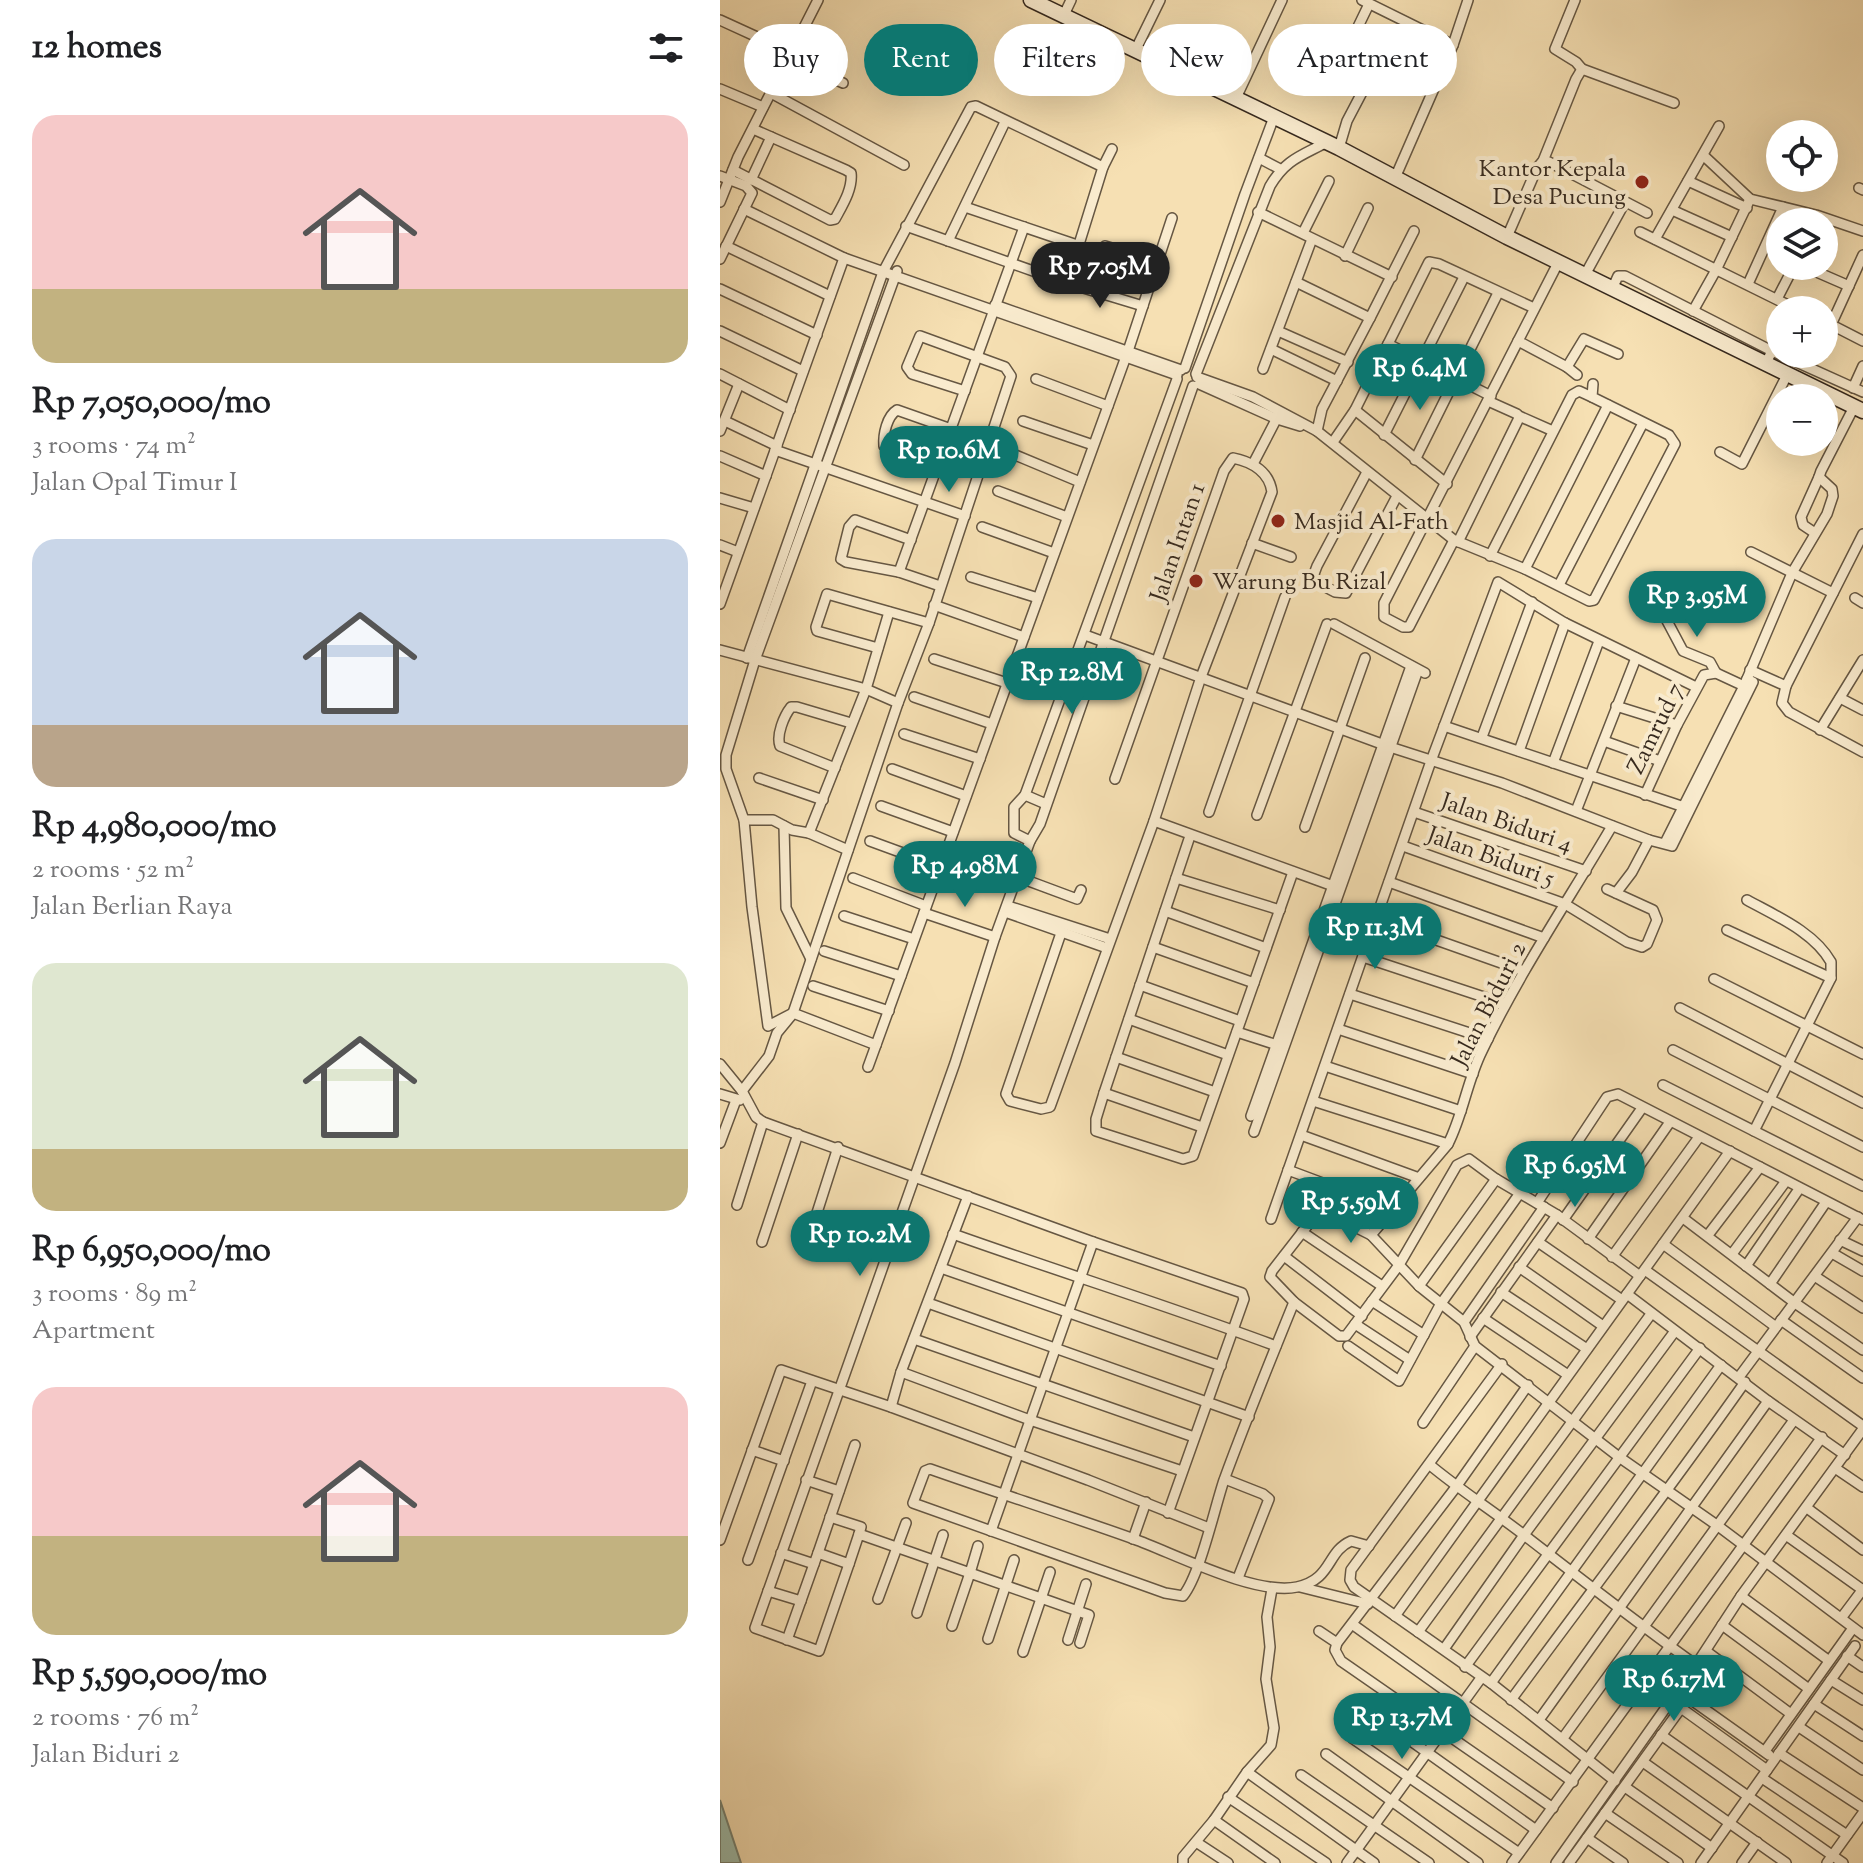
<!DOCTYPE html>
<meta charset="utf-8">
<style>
:root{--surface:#fff;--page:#f6f6f6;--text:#202124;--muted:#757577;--accent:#0f766e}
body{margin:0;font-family:"Sorts Mill Goudy",serif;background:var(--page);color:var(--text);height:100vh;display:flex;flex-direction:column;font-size:30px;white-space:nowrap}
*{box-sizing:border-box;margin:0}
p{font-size:26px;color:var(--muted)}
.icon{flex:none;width:44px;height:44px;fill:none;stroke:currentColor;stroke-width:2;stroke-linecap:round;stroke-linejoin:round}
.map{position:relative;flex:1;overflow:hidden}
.sheet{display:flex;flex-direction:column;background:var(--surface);width:720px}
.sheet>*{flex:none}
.top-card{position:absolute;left:24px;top:24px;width:760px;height:72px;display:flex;gap:16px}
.buttons{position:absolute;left:1046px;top:120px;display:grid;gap:16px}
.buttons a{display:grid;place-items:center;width:72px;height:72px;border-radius:50%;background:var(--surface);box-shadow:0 8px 32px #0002;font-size:40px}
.price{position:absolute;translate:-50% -68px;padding:0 18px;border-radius:28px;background:var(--accent);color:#fff;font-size:26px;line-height:52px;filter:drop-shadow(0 2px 4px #0008)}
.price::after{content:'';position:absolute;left:50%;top:48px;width:24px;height:18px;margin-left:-12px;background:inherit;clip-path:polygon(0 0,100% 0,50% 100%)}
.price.selected{background:#222;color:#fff}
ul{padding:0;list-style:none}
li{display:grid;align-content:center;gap:16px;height:424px;padding:0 32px}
li span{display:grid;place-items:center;height:248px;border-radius:24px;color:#555}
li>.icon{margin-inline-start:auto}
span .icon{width:144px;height:144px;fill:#fffc;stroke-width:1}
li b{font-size:34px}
h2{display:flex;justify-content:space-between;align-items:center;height:96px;padding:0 32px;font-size:34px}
.pill{padding:0 28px;border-radius:36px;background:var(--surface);box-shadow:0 8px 32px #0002;font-size:28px;line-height:72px}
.pill.selected{background:var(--accent);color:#fff}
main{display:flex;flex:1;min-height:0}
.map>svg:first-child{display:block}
.water{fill:#9dbdac;stroke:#748273;stroke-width:2}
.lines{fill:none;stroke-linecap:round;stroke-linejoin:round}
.street-casing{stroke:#665743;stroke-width:12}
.secondary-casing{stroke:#36291e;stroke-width:17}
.street{stroke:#f9ebce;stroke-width:9}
.secondary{stroke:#f9ebce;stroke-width:14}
.poi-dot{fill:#8f2418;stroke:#f9ebce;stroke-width:3}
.labels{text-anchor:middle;stroke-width:8;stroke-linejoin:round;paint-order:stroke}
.poi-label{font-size:24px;fill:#36291e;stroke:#f9ebce;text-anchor:start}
.street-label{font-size:24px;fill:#36291e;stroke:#f9ebce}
</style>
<main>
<section class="sheet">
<h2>12 homes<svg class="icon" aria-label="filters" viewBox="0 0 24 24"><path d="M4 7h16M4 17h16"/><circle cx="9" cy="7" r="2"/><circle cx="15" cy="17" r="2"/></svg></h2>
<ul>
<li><span style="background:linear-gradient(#f6c9c9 70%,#c2b280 0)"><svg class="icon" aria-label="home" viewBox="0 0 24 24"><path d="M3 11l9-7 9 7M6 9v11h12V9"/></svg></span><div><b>Rp 7,050,000/mo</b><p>3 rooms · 74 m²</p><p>Jalan Opal Timur I</p></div></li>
<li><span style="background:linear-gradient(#c9d6e8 75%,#b9a48a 0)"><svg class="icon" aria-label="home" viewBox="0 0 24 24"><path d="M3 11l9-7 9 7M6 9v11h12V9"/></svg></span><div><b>Rp 4,980,000/mo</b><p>2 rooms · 52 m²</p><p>Jalan Berlian Raya</p></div></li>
<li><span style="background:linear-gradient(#dfe7d0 75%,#c2b280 0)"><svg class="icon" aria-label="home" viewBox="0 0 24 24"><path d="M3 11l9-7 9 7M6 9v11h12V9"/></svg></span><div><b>Rp 6,950,000/mo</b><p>3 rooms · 89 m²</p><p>Apartment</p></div></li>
<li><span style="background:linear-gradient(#f6c9c9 60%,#c2b280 0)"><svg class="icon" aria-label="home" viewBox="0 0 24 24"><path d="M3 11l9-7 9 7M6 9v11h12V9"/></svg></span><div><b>Rp 5,590,000/mo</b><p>2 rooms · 76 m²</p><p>Jalan Biduri 2</p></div></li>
</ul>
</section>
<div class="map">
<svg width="1143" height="1863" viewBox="0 0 1143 1863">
<rect width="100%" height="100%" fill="#f6e0b3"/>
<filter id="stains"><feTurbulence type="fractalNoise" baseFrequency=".0025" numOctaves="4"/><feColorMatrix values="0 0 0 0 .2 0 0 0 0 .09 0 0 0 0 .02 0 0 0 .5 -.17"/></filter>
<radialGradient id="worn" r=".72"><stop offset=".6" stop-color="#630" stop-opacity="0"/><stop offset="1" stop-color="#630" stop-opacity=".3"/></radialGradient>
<path class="water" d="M0,1800l21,63h-21z"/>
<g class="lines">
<g class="street-casing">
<g id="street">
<path d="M642,0l91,45"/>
<path d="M855,0l-20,49 21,13 6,7"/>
<path d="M343,17l8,-17"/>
<path d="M0,20l72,33"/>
<path d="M78,43l33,15"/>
<path d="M415,51l25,-51"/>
<path d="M68,59l55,24"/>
<path d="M621,62l28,-58"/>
<path d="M0,89l43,18"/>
<path d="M51,93l133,72"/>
<path d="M516,98l46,-98"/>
<path d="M619,148l8,-27 21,-40"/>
<path d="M984,156l46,43 66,16 47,16"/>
<path d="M539,158l21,11"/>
<path d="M823,161l6,1 98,51"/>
<path d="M13,170l97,50 5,-1c7,-13 18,-30 16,-46l-5,-3 -93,-41"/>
<path d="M0,176l26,10 6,7 -32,66"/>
<path d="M675,178l58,-133 15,-45"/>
<path d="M31,180l20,-43"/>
<path d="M968,181l59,27"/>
<path d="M1139,188l4,2"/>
<path d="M0,202l18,-45 80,-157"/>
<path d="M245,207l115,39"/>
<path d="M24,209l100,49 333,117"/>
<path d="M952,210l60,27"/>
<path d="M538,212l134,65"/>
<path d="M186,226l161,57 76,23"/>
<path d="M920,232l158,78"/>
<path d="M583,233l26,-52"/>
<path d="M787,237l30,-69 6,-7 33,-82 6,-10 92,34"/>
<path d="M935,239l64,-113"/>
<path d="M228,241l57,-119"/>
<path d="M6,246l104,50"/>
<path d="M385,246l53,16"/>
<path d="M625,256l23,-48"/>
<path d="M1083,266l46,20"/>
<path d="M866,273l39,-71"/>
<path d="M576,282l74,36 -48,91 -5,22"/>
<path d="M347,283l36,-116 9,-18"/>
<path d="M1028,284l35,-77"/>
<path d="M893,287l5,-11h7l147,75 91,41"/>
<path d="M0,289l97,46"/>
<path d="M1057,299l17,-33"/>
<path d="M275,305l186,65"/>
<path d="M973,311l23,-41 34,-71"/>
<path d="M650,318l44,-87"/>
<path d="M1104,321l39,20"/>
<path d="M1111,325l32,-70"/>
<path d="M0,331l83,40"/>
<path d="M558,331l70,31"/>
<path d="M798,341l49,26 10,8"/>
<path d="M668,344l103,52"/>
<path d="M551,349l66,32"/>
<path d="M1046,363l14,-28"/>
<path d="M847,367l17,-28 34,15"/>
<path d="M465,368l60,-174 29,-77"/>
<path d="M543,369l49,-130"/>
<path d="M0,374l70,36"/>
<path d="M476,374l74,-188c16,-27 31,-30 57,-44"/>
<path d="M477,377l56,20 64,34 137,109 71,29 64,32 5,-1 81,-156 -6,-9 -77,-38 1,-13"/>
<path d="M316,379l72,27"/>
<path d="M479,384l78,35 23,7"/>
<path d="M1133,388l10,-22"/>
<path d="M635,410l92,74"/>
<path d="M799,416l34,15"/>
<path d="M5,421l52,25"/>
<path d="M303,421l70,24"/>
<path d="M0,431l19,-47"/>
<path d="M664,435l80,-158"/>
<path d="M613,442l22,-32 74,-148 10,2 95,44"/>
<path d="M55,450l190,66"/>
<path d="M288,452l72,30"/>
<path d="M1000,452l22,12 45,-89"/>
<path d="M0,456l46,20"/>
<path d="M695,460l83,-167"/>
<path d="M533,464l26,-50"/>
<path d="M218,465l-54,-19c-1,-12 3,-30 13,-36l54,19"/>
<path d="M647,472l-50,94 -3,8 2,8 19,10 11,1 51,-97"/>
<path d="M278,491l69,26"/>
<path d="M0,498l34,10"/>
<path d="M262,527l72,26"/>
<path d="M1095,533l-12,-8 -2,-8 18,-40"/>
<path d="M191,540l-56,-20 -6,7 -8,32 5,3 53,10 41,14"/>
<path d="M734,540l-45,87h-6l-19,-10v-14l175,-342"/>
<path d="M738,542l61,-124 -2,-4 -29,-13"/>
<path d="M532,543l39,14"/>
<path d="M0,545l18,7"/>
<path d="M1031,552l82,41"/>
<path d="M770,556l82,-161 7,-4 13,6"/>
<path d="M805,569l83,-164"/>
<path d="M179,572l125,-345"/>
<path d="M251,577l67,21"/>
<path d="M839,585l84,-162"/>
<path d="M1135,598l8,5"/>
<path d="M0,604l124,-346"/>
<path d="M214,605l90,32"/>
<path d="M935,610l11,9 17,32 27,11 6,11"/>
<path d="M614,624l91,49"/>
<path d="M365,635l305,112 112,36 147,57 23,6 81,-164 -6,-3"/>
<path d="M158,648l-61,-17 -1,-4 11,-33 102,29"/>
<path d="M0,650l146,39 32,14"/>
<path d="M297,657l42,15 6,7"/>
<path d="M27,658l136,-386 88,-165 5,-1 127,61"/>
<path d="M214,659l73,24"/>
<path d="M293,667l43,15 12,-2 19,6"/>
<path d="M1030,670l36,16 -4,17 7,9 74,40"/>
<path d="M1066,686l77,-152"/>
<path d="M194,697l78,27"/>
<path d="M1120,698l23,12"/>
<path d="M896,706l61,19"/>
<path d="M724,726l243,82"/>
<path d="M1100,730l43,-70"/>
<path d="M184,734l76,25"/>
<path d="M762,737l50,-135"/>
<path d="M884,741l56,20"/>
<path d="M799,751l46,-128"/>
<path d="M833,763l46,-122"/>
<path d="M115,768l-55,-22c-4,-11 4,-30 11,-39h6l54,16"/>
<path d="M172,769l74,27"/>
<path d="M39,778l64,22"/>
<path d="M305,795l-11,12v26l16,8"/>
<path d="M925,795l32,-70 27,-50 12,-2 28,13"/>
<path d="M326,804l-21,-9 152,-416"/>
<path d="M161,806l72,26"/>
<path d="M856,811l60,-153"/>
<path d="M489,812l76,-215"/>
<path d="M694,812l172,59"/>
<path d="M537,815l70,-191"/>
<path d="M24,820h29l19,10 17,3 39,17"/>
<path d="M434,821l182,66"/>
<path d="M64,826l2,82 25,51"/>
<path d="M585,827l60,-169"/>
<path d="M89,833l57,-144 23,-77"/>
<path d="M470,836l-86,257 -8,26v12l87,28 10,-3 100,-284"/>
<path d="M150,841l71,26"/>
<path d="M945,843l79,-157 48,-113 35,-59 6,-18 -1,-7 -13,-12 2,-6 33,-64"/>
<path d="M683,846l162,58 62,38 15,5 5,-3 10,-24 -4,-10 -46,-21"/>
<path d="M298,877l59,22 4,-9"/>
<path d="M133,878l73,28"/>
<path d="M456,878l104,32"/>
<path d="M669,882l155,56"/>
<path d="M896,893l16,-21 17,-32"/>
<path d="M1027,900c29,16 67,32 84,62v16"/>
<path d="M288,906l102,33"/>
<path d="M445,911l101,37"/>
<path d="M285,912l102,36"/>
<path d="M204,913l71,24"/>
<path d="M124,916l70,23"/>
<path d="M657,919l147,52"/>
<path d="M1007,930l104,48 -77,153"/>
<path d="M341,933l-55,161 4,7 31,8 9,-2 104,-286 47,-144 71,-185c-3,-21 -20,-30 -39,-34l-9,13 -109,308"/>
<path d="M433,947l101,36"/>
<path d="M104,951l77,25"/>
<path d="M643,957l142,47"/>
<path d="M994,979l149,75"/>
<path d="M420,985l100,36"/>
<path d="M93,986l76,25"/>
<path d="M630,994l138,45"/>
<path d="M960,1008l183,95"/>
<path d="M73,1013l-25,13 -16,-119 -8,-87 -18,-51v-14l29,-95 142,-389"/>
<path d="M409,1019l99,36"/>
<path d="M618,1029l135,45"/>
<path d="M517,1032l40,13"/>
<path d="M156,1045l-83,-32 105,-310 31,-80 82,-247 -6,-9 -85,-31 -13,31 5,7 53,17"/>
<path d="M953,1050l190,97"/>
<path d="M396,1057l99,35"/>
<path d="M0,1064l22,27 14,26 7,5 330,120 149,51 2,6 -76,214"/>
<path d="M605,1066l136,45"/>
<path d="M148,1067l260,-716 44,-133"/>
<path d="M943,1085l200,101"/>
<path d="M22,1091l27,-35 8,-23 14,-17"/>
<path d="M384,1093l98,34"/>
<path d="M0,1094l20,6"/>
<path d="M593,1101l135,43"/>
<path d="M531,1116l160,-450"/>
<path d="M534,1132l164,-462"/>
<path d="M581,1135l118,43"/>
<path d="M0,1143l16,-43"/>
<path d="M568,1170l104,39"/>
<path d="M817,1203l70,-106 11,-3 245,126"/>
<path d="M17,1205l26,-83"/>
<path d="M963,1218l112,85 68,47"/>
<path d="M551,1219l160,-458 67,-179 67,41 131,64"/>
<path d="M843,1220l79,-112"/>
<path d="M582,1232l80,54"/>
<path d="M233,1234c107,38 216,72 323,112"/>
<path d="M651,1235l77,-91c15,-29 19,-63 34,-93 37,-78 86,-150 130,-225"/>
<path d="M988,1235l52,-68"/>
<path d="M868,1239l82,-117"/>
<path d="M1120,1240l23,11"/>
<path d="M42,1242l36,-108"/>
<path d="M818,1242l84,58"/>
<path d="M87,1244l31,-97"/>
<path d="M943,1244l113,83"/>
<path d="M1112,1253l31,18"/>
<path d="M1012,1254l54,-73"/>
<path d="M564,1256l78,60"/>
<path d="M892,1257l87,-120"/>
<path d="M1026,1266l53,-77"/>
<path d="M799,1267l84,59"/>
<path d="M221,1268l280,98"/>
<path d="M925,1270l218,156"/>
<path d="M920,1276l-83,-61 -61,-36 -27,-20 -12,6 -58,100 -53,71h-7l-45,-34 -24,-25 2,-6 46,-59 9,1 44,22 48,51 45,36 11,24 144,111 99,69 145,109"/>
<path d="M1096,1277l47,31"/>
<path d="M1050,1284l56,-82"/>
<path d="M699,1286l77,-107"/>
<path d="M781,1292l86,57"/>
<path d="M907,1294l141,107 77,54"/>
<path d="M652,1301l52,34"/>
<path d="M574,1302c-24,59 -48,118 -70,178 -10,30 -24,95 -41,116l-18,-3 -252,-90 12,-32 5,-2c68,24 137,46 204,70 41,15 122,57 163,48 36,-8 29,-35 54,-46l18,5"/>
<path d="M208,1303l321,114"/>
<path d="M763,1318l85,57"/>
<path d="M1061,1320l82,58"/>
<path d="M744,1322l80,-115"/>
<path d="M635,1324l55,36"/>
<path d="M750,1337l87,-122"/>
<path d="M194,1339l280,98"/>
<path d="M628,1346l51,35 41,-76 80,-112"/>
<path d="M782,1364l-151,206 -1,10 4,7 137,96 124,98"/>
<path d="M181,1372l129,48 152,51"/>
<path d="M1019,1377l119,-160"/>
<path d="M808,1385l-72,102 -119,156 -2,7 6,11 212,147"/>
<path d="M171,1407l10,-35 67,-176"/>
<path d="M703,1423l52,-77"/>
<path d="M32,1450l32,11"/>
<path d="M710,1465c30,25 63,46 94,70 57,44 113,88 172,130"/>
<path d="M1115,1468l28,19"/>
<path d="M505,1479l38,15 6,5 -31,79"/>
<path d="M86,1480l33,11"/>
<path d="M1087,1508l56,42"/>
<path d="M110,1517l31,10 -2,7"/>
<path d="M271,1531l102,-289"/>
<path d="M1066,1535l77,55"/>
<path d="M413,1539l13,-37"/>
<path d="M0,1540l61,-170 110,37 197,73 121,48"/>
<path d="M61,1553l33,11 4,-11 31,11 10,-30 111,39 8,-27"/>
<path d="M98,1553l37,-108"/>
<path d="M28,1560l64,-179"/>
<path d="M129,1564l-30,87 -64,-23 200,-565 40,-126 35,-96 10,-17 153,-438"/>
<path d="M580,1587l68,17"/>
<path d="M48,1591l33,10"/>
<path d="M1021,1596l87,64"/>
<path d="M158,1599l28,-76"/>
<path d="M197,1613l26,-78"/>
<path d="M675,1616l335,-465"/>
<path d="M1122,1617l21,-28"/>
<path d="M632,1624l221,158"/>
<path d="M1002,1625l87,64"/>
<path d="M232,1626l18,-53 119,42 -9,28"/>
<path d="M599,1631l18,12"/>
<path d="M698,1632l233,-318"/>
<path d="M268,1639l26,-79"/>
<path d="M67,1640l27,-76"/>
<path d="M348,1640l18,-56"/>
<path d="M724,1649l80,-114 151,-204"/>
<path d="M986,1651l85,63"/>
<path d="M303,1652l27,-80"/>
<path d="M1127,1656l16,11"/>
<path d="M745,1667l235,-319"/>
<path d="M1111,1680l32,20"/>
<path d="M771,1683l230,-318"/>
<path d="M966,1696l83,59"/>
<path d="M791,1700c78,-106 158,-210 234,-318"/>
<path d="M1094,1704l49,32"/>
<path d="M961,1708l86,62"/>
<path d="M649,1711l167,119"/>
<path d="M819,1720l229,-319"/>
<path d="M1079,1727l64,43"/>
<path d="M941,1735l182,128"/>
<path d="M632,1738l167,115"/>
<path d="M843,1738l231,-318"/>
<path d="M1045,1751l88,-123"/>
<path d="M1059,1753l84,55"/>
<path d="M606,1754l152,109"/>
<path d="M923,1762l143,101"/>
<path d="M527,1772l127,91"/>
<path d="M581,1775l128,88"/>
<path d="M1042,1778l85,57"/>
<path d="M905,1787l87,61"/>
<path d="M508,1797l98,66"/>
<path d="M885,1813l73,50"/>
<path d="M494,1820l61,43"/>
<path d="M867,1838l36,25"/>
<path d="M476,1842l32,21"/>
<path d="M463,1863v-6l31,-37 33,-48 24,-27 3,-17 -8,-49 4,-32 -3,-30 5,-28"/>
<path d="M627,1863l134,-185"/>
<path d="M792,1863l310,-426"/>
<path d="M836,1863l140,-198 45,-69 122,-167"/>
<path d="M849,1863l120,-166"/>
<path d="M981,1863l154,-217"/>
<path d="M1022,1863l15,-21"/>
<path d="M1107,1863l36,-50"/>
</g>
</g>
<g class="secondary-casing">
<path id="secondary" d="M311,0l308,148 168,89 356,174"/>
</g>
<use href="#street" class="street"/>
<use href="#secondary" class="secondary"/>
</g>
<g class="poi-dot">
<circle cx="922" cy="182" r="8"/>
<circle cx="558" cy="521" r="8"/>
<circle cx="476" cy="581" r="8"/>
</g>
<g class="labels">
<g class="poi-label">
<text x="906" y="176" text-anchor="end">Kantor Kepala<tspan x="906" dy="28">Desa Pucung</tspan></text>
<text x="574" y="529">Masjid Al-Fath</text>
<text x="492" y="589">Warung Bu Rizal</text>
</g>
<g class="street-label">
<text transform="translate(457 542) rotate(-71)" y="8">Jalan Intan 1</text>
<text transform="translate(935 728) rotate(-64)" y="8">Zamrud 7</text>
<text transform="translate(787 822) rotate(19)" y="8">Jalan Biduri 4</text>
<text transform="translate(771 856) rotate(20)" y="8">Jalan Biduri 5</text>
<text transform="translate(768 1004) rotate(-63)" y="8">Jalan Biduri 2</text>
</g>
</g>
<rect width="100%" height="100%" filter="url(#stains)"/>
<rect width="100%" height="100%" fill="url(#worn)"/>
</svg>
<div class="buttons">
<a><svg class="icon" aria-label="locate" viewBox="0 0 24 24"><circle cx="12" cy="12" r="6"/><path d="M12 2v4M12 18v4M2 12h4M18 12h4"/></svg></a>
<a><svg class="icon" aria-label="layers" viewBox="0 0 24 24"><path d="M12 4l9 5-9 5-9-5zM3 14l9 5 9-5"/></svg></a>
<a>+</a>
<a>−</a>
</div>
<b class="price selected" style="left:380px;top:310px">Rp 7.05M</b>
<b class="price" style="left:700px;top:412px">Rp 6.4M</b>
<b class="price" style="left:229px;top:494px">Rp 10.6M</b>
<b class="price" style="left:977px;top:639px">Rp 3.95M</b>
<b class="price" style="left:352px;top:716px">Rp 12.8M</b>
<b class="price" style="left:245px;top:909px">Rp 4.98M</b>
<b class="price" style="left:655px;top:971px">Rp 11.3M</b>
<b class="price" style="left:855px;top:1209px">Rp 6.95M</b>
<b class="price" style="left:631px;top:1245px">Rp 5.59M</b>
<b class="price" style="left:140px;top:1278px">Rp 10.2M</b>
<b class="price" style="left:954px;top:1723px">Rp 6.17M</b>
<b class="price" style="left:682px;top:1761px">Rp 13.7M</b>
<div class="top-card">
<a class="pill">Buy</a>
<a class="pill selected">Rent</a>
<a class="pill">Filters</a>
<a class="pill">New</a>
<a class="pill">Apartment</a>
</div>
</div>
</main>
